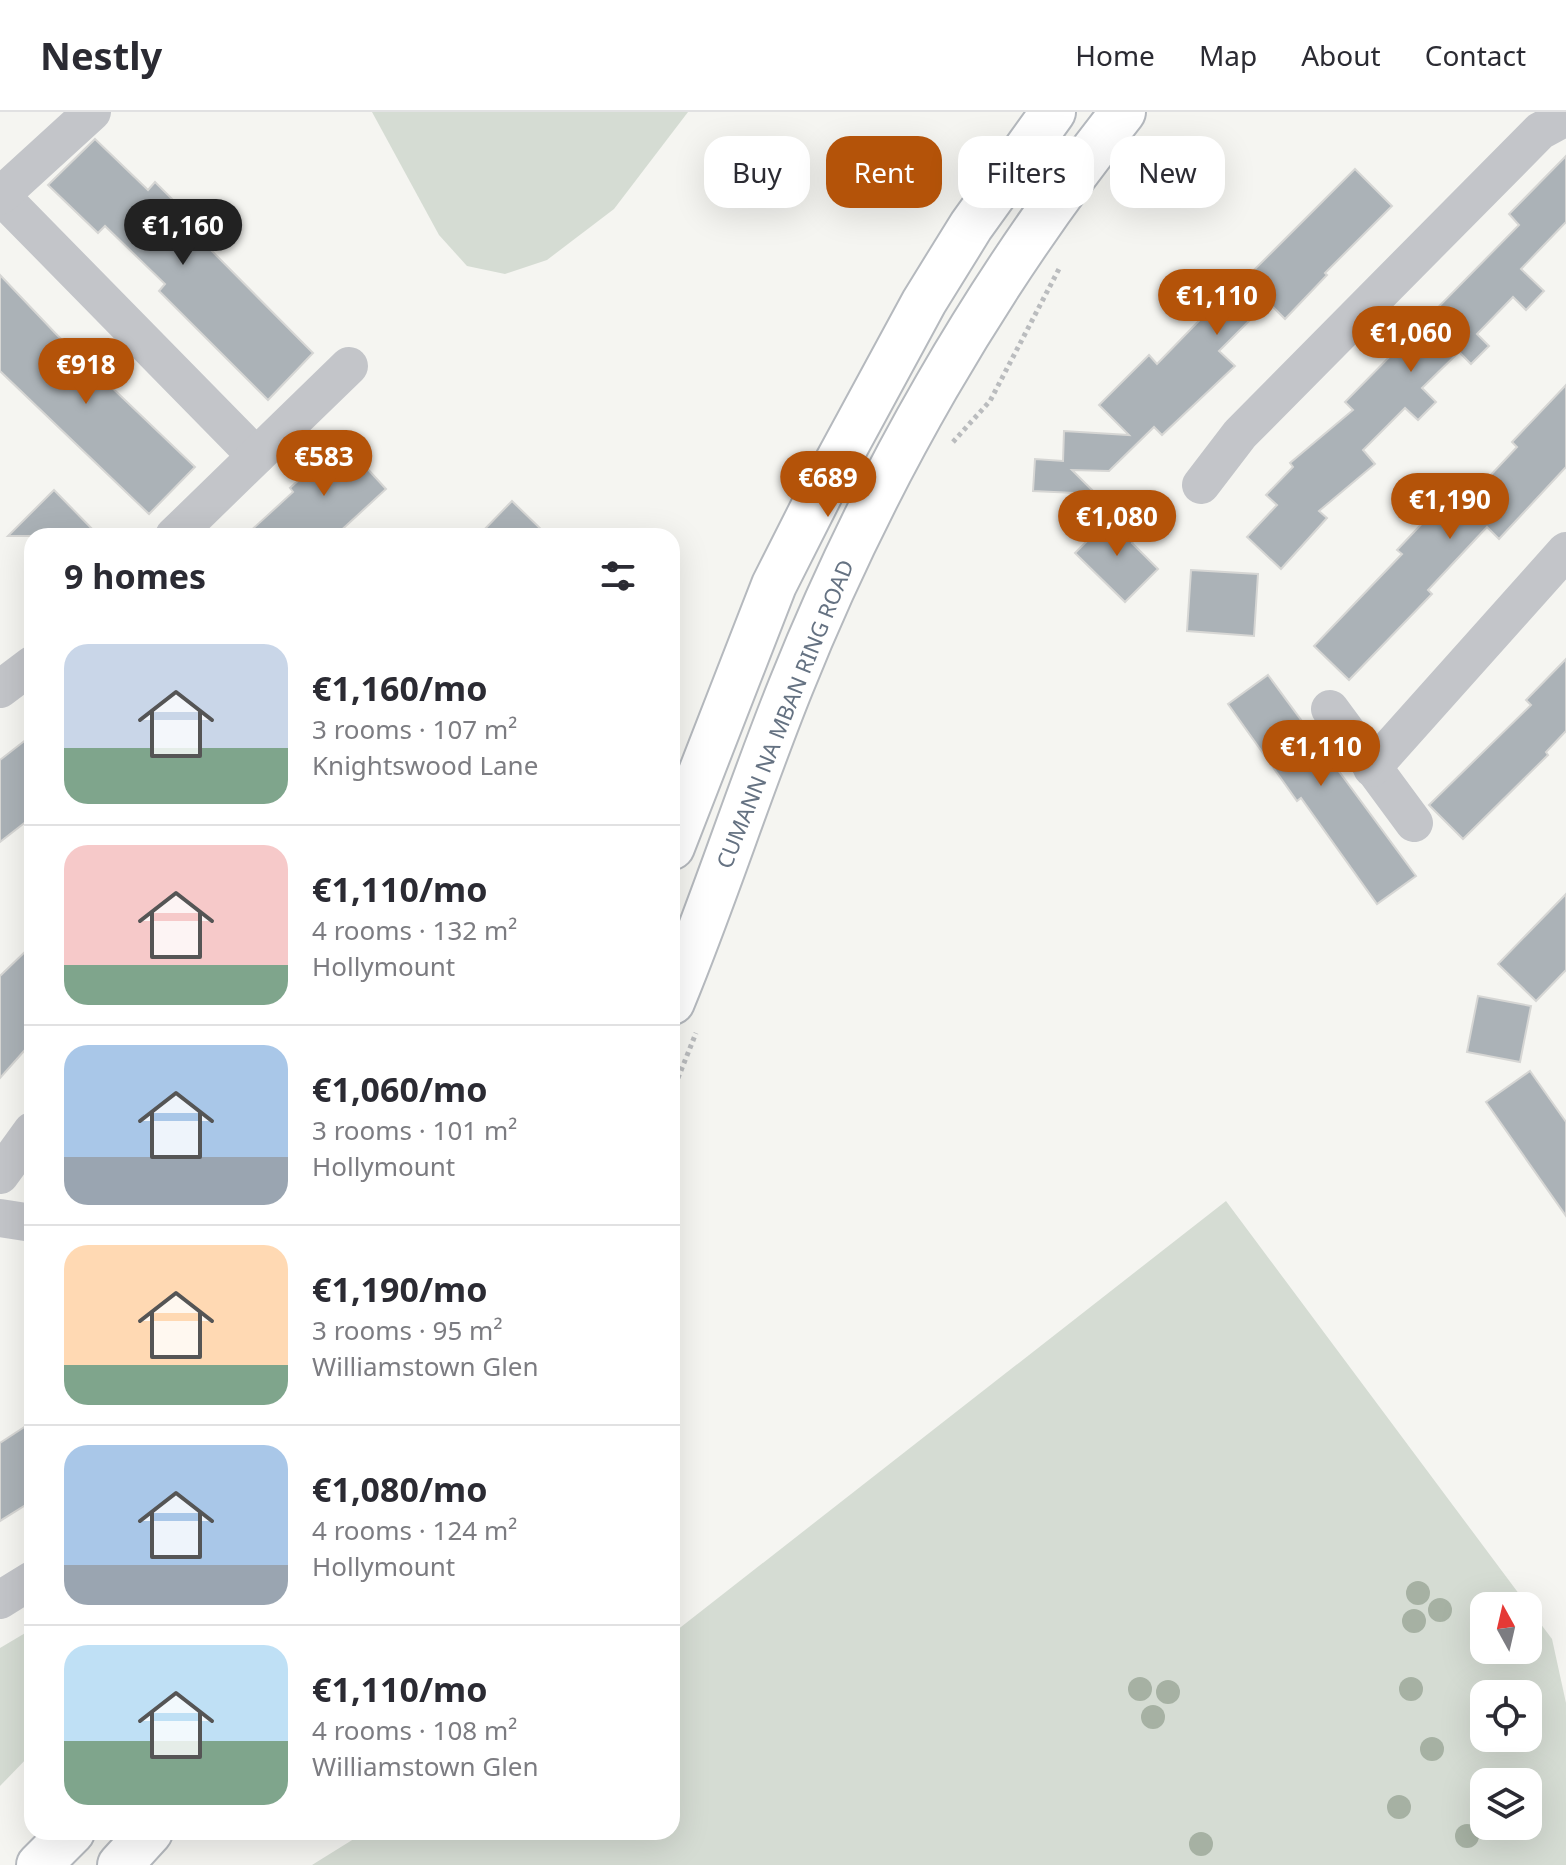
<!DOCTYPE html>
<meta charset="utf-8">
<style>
:root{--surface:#fff;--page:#f7f7f7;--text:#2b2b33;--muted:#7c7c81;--line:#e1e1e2;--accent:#b45309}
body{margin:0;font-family:"Noto Sans",sans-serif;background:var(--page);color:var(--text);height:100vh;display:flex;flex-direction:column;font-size:30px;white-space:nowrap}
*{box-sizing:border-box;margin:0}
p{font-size:26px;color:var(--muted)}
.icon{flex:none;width:44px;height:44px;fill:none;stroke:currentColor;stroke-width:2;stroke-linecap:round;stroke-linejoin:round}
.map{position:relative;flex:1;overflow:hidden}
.panel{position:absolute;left:24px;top:416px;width:656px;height:1312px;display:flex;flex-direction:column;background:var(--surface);border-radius:24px;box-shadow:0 8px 32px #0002}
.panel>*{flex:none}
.banner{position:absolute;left:704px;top:24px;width:742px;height:72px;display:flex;gap:16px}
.needle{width:52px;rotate:352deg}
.controls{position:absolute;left:1470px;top:1480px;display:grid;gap:16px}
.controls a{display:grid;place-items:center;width:72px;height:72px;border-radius:16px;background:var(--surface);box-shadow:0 8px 32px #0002;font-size:40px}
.price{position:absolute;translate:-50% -68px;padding:0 18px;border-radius:28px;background:var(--accent);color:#fff;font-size:26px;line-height:52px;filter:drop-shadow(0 2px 4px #0008)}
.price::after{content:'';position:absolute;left:50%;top:48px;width:24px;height:18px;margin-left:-12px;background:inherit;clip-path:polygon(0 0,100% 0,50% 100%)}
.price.on{background:#222;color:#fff}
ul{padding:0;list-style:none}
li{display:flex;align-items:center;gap:24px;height:200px;padding:0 40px}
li+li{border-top:2px solid var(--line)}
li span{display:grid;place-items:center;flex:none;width:224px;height:160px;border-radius:24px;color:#555}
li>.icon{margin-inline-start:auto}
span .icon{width:96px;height:96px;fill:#fffc;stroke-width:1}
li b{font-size:34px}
h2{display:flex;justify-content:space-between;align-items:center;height:96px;padding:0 40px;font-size:34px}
.chip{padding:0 28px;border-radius:24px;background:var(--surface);box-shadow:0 8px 32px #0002;font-size:28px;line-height:72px}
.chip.on{background:var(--accent);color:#fff}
header{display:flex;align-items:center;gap:48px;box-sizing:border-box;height:112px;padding:0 40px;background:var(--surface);border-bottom:2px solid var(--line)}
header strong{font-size:38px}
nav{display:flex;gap:44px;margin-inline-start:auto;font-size:28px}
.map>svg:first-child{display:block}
.green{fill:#d5dcd3;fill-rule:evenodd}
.building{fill:#abb2b7;stroke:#d6d6d4;stroke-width:2}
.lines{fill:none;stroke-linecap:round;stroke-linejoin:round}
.secondary-casing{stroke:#b5b9be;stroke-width:48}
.path{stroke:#babcbe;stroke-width:5;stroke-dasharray:4 4;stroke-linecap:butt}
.street{stroke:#c3c5c9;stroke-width:38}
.secondary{stroke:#fff;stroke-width:44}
.tree{fill:#a6b1a3}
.labels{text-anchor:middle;stroke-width:8;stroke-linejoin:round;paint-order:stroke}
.street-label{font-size:22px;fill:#657282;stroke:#fff}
</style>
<header>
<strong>Nestly</strong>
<nav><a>Home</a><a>Map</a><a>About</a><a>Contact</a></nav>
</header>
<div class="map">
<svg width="1566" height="1753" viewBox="0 0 1566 1753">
<rect width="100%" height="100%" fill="#f5f5f1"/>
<g class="green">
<path d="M372,0h316l-74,97 -67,51 -42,14 -38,-8 -28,-31z"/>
<path d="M1226,1089l302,405h-44v44h44v-43l24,32 14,64v162h-1254l53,-33h307v-198zM1528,1582v44h-44v-44zM1528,1670v44h-44v-44z"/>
<path d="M32,1517v124l-32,33v-138z"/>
</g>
<g class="building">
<path d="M95,27l53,51 7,-8 50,50 -6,6 114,115 -45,47 -109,-109 6,-7 -60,-58 -7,7 -50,-48z"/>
<path d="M1566,44v66l-45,47 23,22 -18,19 -13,-13 -36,37 12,12 -18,18 -12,-12 -37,36 14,14 -18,18 -13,-12 -42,42 12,14 -56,47 8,7 -46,51 -34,-32 30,-32 -11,-10 27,-28 -3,-4 63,-53 -8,-8 174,-177 -10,-11z"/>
<path d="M1355,57l37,37 -67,67 2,2 -42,44 -17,-17 -49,49 16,15 -73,69 -8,-8 -45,44 -37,-1 24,24 -63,-3 2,-32 28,2 1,-30 65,4 -30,-30 50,-50 8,9 64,-66 3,2z"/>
<path d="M0,163l58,61 137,131 -46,47 -149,-143z"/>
<path d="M1566,273v82l-67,72 -12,-12 -59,63 4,4 -83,86 -35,-34 88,-92 -5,-4 49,-52 12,12 59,-63 -5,-5z"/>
<path d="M342,329l44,48 -51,47h-90l48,-44 -3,-4z"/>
<path d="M54,378l45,46h-91z"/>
<path d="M512,389l36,35h-70z"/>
<path d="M1115,401l22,22 -5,8 26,26 -33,33 -50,-49z"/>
<path d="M1191,458l67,4 -4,62 -67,-5z"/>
<path d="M1566,547v72l-20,21 2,3 -85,84 -34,-34 102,-100 -5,-5z"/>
<path d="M1268,563l148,201 -39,28 -76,-106 -4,3 -69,-97z"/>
<path d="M32,623v82l-32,25v-82z"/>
<path d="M1566,782v76l-30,31 -38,-37z"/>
<path d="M32,833v97l-32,36v-102z"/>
<path d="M1478,884l53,10 -11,56 -53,-10z"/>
<path d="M1530,959l36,51v94l-80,-114z"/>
<path d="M32,1310v79l-32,20v-78z"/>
</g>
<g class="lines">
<g class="secondary-casing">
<g id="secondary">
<path d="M672,735l102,-262 48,-95 102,-188 47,-76 82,-114"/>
<path d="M672,890c43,-104 77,-212 119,-316 82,-205 195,-402 332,-574"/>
<path d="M39,1753l33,-33"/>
<path d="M120,1753l30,-33"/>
</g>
</g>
<g class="path">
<path d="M953,330l37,-41 70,-134"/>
<path d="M672,981l24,-60"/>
</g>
<g class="street">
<path d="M0,83l256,261"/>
<path d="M0,84l92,-84"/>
<path d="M1201,373l39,-51 300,-303 26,-14"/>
<path d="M174,424l175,-170"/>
<path d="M0,577l32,-24"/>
<path d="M1330,597l84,114"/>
<path d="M1372,656l194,-217"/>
<path d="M0,1063l32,-44"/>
<path d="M0,1106l32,5"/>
<path d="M0,1488l32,-20"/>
</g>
<use href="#secondary" class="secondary"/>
</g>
<g class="tree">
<circle cx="1418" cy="1481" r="12"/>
<circle cx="1440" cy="1498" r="12"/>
<circle cx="1414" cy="1509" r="12"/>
<circle cx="1140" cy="1577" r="12"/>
<circle cx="1411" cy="1577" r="12"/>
<circle cx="1168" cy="1580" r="12"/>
<circle cx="1153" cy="1605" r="12"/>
<circle cx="1432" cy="1637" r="12"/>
<circle cx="1399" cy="1695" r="12"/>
<circle cx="1467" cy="1724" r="12"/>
<circle cx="1201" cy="1732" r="12"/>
</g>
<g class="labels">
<g class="street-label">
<text transform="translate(785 602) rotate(-68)" y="8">CUMANN NA MBAN RING ROAD</text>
</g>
</g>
</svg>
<div class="controls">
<a><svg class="needle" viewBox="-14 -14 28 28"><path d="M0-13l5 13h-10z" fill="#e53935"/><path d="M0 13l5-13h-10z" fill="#7c7c81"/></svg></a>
<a><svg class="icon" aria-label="locate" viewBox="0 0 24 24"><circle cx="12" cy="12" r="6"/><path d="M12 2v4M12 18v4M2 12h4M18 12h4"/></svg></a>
<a><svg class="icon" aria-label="layers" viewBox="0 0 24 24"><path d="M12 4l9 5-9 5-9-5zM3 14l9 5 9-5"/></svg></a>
</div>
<b class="price on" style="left:183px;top:155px">€1,160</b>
<b class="price" style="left:1217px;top:225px">€1,110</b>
<b class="price" style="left:1411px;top:262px">€1,060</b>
<b class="price" style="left:86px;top:294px">€918</b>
<b class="price" style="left:324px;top:386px">€583</b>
<b class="price" style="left:828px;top:407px">€689</b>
<b class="price" style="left:1450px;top:429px">€1,190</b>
<b class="price" style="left:1117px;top:446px">€1,080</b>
<b class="price" style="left:1321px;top:676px">€1,110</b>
<div class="banner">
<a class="chip">Buy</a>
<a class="chip on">Rent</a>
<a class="chip">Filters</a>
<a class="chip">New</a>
</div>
<section class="panel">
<h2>9 homes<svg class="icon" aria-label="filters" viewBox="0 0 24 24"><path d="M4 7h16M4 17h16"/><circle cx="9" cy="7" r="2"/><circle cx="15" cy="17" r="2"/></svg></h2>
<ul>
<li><span style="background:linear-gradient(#c9d6e8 65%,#7fa58c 0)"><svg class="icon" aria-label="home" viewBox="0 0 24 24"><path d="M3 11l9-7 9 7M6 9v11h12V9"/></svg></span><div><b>€1,160/mo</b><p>3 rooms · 107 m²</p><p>Knightswood Lane</p></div></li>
<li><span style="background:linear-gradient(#f6c9c9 75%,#7fa58c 0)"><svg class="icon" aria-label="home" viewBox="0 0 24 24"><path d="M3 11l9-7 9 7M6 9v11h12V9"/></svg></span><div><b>€1,110/mo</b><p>4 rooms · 132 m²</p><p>Hollymount</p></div></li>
<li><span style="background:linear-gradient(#a9c7e8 70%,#9aa5b1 0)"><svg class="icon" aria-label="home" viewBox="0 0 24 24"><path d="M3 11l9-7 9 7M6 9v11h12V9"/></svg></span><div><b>€1,060/mo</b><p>3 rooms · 101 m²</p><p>Hollymount</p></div></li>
<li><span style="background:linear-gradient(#ffd9b3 75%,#7fa58c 0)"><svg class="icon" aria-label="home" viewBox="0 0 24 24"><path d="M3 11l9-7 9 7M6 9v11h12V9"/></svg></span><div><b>€1,190/mo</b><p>3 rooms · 95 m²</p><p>Williamstown Glen</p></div></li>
<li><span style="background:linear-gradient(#a9c7e8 75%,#9aa5b1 0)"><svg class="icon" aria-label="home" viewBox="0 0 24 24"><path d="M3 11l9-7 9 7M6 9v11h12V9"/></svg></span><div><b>€1,080/mo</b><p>4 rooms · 124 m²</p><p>Hollymount</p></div></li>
<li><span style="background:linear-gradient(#bfe0f5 60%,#7fa58c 0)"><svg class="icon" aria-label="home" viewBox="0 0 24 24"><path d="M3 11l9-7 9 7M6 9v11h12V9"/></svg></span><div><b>€1,110/mo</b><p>4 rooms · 108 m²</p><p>Williamstown Glen</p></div></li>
</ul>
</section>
</div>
